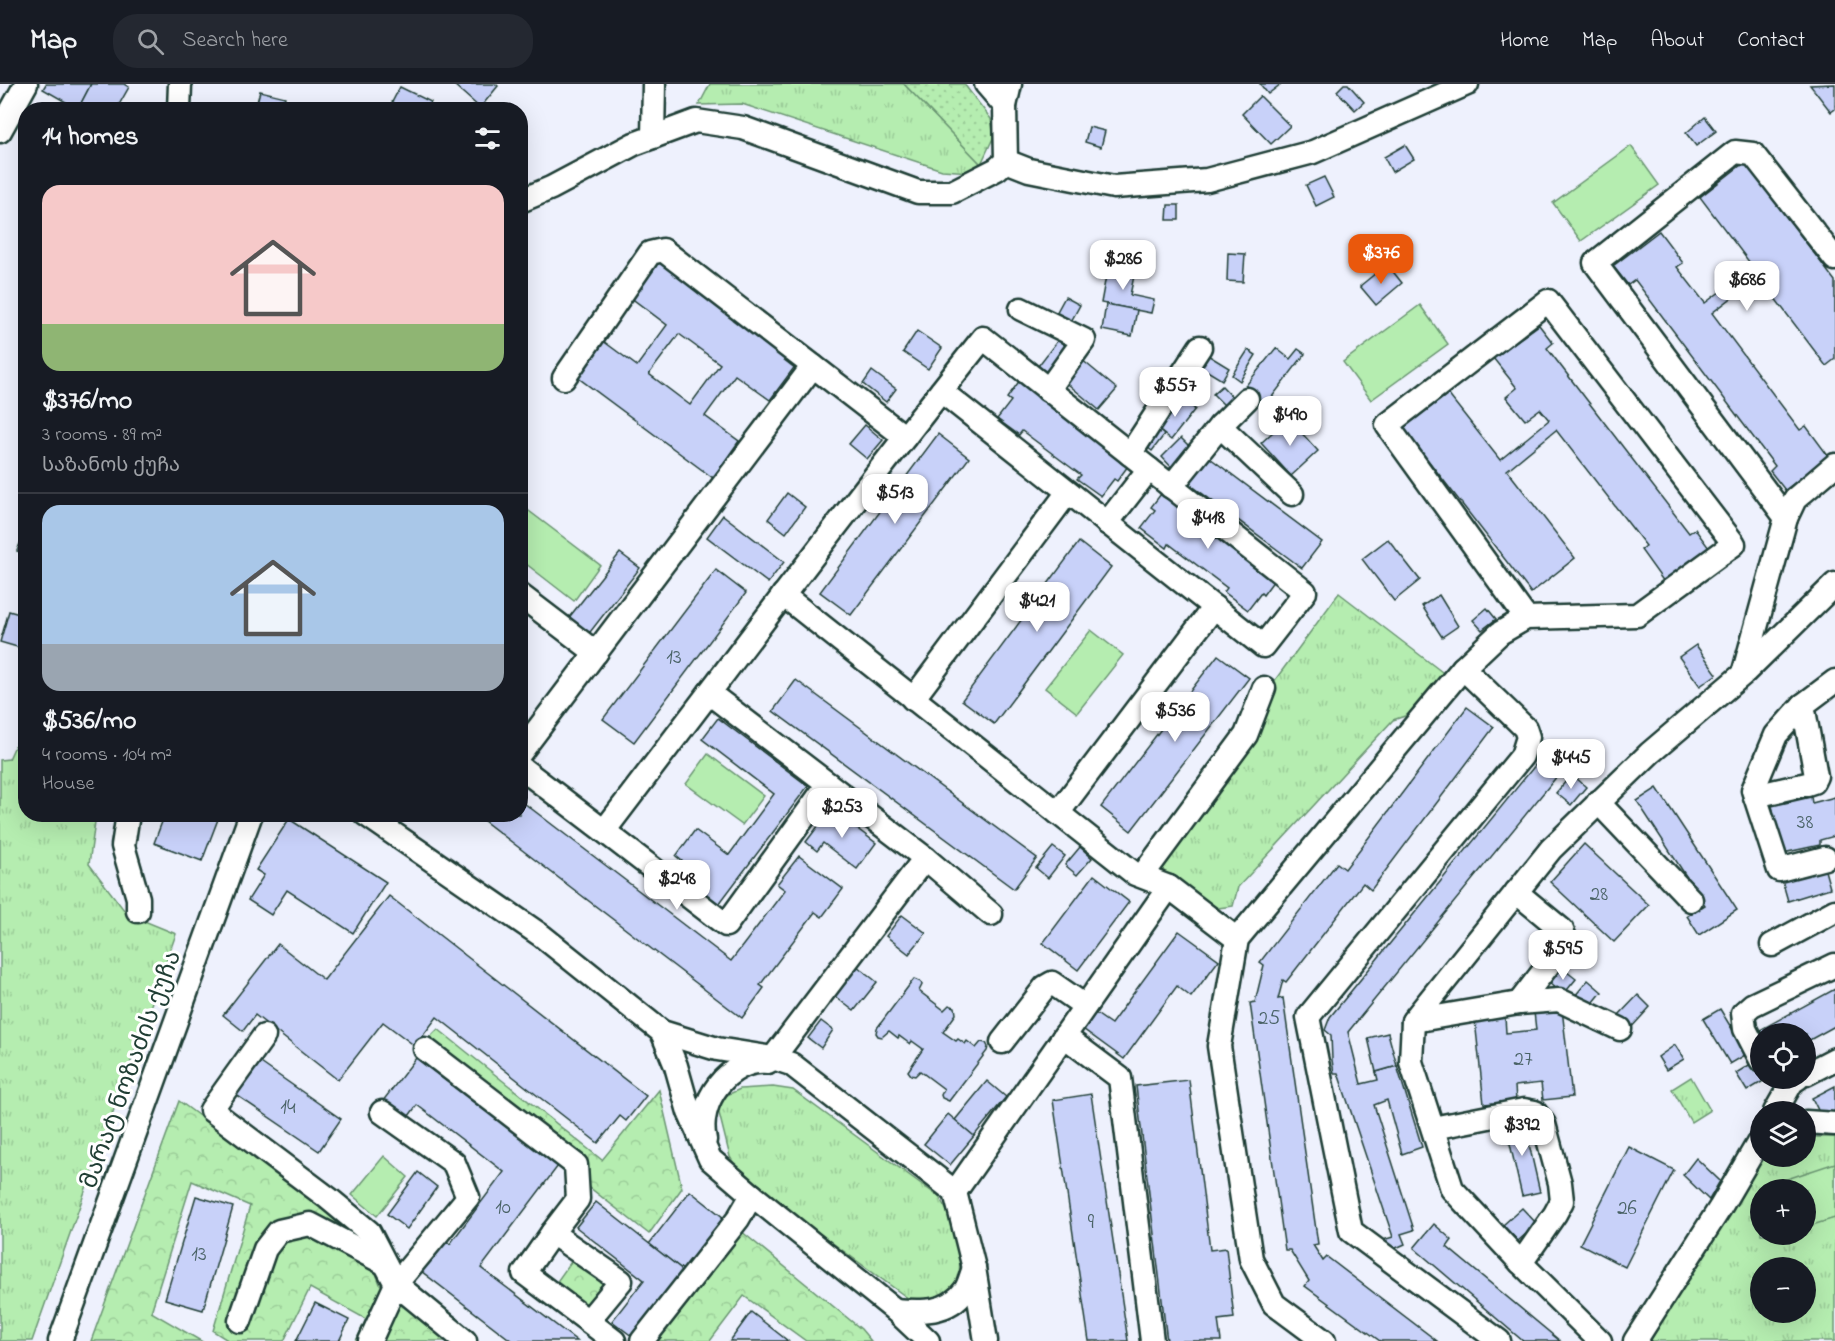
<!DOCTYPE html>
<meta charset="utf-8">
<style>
:root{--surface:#171b24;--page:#242831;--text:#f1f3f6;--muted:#9ea1a6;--line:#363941;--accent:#ea580c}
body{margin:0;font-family:"Indie Flower","Noto Sans Georgian",sans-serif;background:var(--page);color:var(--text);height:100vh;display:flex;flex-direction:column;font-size:22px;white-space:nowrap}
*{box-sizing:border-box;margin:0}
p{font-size:20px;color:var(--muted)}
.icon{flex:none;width:33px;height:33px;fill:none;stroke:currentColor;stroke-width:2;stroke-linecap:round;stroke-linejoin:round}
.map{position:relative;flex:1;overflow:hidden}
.details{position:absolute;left:18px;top:18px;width:510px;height:720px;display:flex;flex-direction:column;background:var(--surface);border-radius:24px;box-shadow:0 6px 24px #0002}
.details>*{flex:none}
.tools{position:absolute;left:1750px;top:939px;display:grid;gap:12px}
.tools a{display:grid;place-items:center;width:66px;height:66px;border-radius:50%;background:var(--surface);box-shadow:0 6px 24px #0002;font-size:30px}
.price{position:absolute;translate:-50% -51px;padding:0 14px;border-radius:12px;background:#fff;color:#222;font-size:20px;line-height:39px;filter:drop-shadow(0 2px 3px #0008)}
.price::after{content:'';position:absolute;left:50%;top:36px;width:18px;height:14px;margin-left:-9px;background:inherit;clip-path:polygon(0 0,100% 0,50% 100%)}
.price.on{background:var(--accent);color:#fff}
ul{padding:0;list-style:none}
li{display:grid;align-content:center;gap:12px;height:318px;padding:0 24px}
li+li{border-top:2px solid var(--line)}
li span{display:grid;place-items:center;height:186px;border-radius:18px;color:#555}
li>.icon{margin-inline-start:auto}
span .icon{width:108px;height:108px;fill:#fffc;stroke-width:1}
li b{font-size:26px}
h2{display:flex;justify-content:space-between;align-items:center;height:72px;padding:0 24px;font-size:26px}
header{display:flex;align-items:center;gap:36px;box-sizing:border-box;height:84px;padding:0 30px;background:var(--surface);border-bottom:2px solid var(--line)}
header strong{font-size:28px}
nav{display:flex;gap:33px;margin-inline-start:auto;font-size:21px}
.search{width:420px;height:54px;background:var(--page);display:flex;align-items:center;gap:15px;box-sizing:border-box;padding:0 21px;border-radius:24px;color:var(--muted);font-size:22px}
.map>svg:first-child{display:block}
.grass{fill:url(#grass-tufts);stroke:#6a9572;stroke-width:1.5;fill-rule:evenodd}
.forest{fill:url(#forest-crowns);stroke:#6a9572;stroke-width:1.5}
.garden{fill:url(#garden-dots);stroke:#6a9572;stroke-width:1.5}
.pitch{fill:#b5edb0;stroke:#6a9572;stroke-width:1.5}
.building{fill:#c8d1f9;stroke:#1f3d34;stroke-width:1.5;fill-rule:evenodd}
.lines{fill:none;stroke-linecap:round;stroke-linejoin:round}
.minor-casing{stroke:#1f3d34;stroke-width:27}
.minor{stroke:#fff;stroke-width:22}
.labels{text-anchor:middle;stroke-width:6;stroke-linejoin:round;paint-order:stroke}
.number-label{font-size:21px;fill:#496265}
.street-label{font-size:24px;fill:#1f3d34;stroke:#fff}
</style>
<header>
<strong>Map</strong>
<div class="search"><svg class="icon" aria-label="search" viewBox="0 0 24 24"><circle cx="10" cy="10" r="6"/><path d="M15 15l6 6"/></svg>Search here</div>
<nav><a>Home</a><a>Map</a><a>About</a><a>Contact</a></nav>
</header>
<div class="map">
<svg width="1835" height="1257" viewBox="0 0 1835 1257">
<defs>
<pattern id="grass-tufts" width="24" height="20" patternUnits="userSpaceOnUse" patternTransform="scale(1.5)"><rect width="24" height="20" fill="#b5edb0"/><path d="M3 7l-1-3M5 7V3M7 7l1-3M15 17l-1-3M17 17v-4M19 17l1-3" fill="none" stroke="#9bcc98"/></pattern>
<pattern id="forest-crowns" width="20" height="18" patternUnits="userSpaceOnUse" patternTransform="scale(1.5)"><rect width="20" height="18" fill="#b5edb0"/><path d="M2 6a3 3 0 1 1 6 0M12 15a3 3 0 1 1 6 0" fill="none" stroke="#9bcc98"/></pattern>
<pattern id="garden-dots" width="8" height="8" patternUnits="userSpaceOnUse" patternTransform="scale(1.5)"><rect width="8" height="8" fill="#b5edb0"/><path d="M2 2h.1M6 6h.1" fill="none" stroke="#9bcc98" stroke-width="1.8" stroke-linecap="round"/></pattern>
</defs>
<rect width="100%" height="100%" fill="#eef1fd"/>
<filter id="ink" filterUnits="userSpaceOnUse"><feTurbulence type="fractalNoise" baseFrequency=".0167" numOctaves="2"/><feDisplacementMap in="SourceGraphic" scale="12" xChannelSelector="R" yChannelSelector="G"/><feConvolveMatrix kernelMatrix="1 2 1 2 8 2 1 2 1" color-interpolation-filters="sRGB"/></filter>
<g filter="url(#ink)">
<g class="grass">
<path d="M710,0h194l77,80 -10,8 -29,-2 -200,-66 -43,1z"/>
<path d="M1339,509l107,82 -32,38 -21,7 -155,167 -5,19 -15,2 -18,-6 -40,-34 110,-181z"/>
<path d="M25,639l1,91 70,1 -7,49 38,50 49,20 -144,407h-32v-581l9,-1z"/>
<path d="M1691,993l19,33 -19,12 -19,-33z"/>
<path d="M773,1003l20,3 146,107 16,28 5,28 -1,31 -13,16 -30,4 -173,-126 -13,-21 -12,-48 7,-13 15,-7z"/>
<path d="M1806,1053h29v204h-185l111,-184 45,-1zM1761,1106h45v44h-45zM1761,1184h45v44h-45z"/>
</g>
<g class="forest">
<path d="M438,945l164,131 57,-70 23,98 -33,46 -60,-47 -1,-22 -163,-123z"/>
<path d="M179,1017l183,135 18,48 72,57h-96l10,-22 -56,-31 -26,53h-55l-16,-10 37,-125 -58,-25 -41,131 50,29h-110z"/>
<path d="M741,1147l120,98 10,12h-65l-62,-45 -34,45h-54z"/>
<path d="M573,1175l34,26 -21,27 -33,-25z"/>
</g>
<path class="garden" d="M904,0h60l27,35 3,17 -13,28z"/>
<g class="pitch">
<path d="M1631,62l28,39 -78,56 -28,-38z"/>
<path d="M1420,221l28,39 -77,56 -28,-38z"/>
<path d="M525,424l75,57 -26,36 -53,-41v-46z"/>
<path d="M1091,546l32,25 -46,58 -32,-25z"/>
<path d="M708,670l56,42 -22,29 -56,-41z"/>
<path d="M384,1072l24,21 -31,39 -25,-21z"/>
<path d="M1835,1079v55l-29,9v-37l-26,-1 -2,-7z"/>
</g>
<g class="building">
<path d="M46,0h45l-13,25 -35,-20z"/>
<path d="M91,0h33l5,3 -13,23h-37l-1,-1z"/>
<path d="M453,0h43l2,2 -18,22z"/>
<path d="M1260,0h21l-13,10z"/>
<path d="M1344,0h4l16,18 -9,8 -18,-19z"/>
<path d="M1835,0v25l-4,3 -21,-27z"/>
<path d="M400,3l31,15 -4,8h-39z"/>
<path d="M260,7l25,6 -4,13h-26z"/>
<path d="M1260,12l30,30 -19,18 -29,-30z"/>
<path d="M1705,33l11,14 -20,15 -10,-13z"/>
<path d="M1089,43l16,4 -4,16 -16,-5z"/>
<path d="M1405,61l9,14 -22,13 -8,-15z"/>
<path d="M1745,78l90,119v78l-9,7 -67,-89 -47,36 88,117 6,-4 23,31 -44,33 -15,-19 5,-5 -140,-186 -7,5 -15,-19 46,-35 24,32 -6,4 28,36 48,-36 -53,-70z"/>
<path d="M1324,93l10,20 -18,9 -10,-21z"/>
<path d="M1168,121h11v15h-12z"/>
<path d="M1228,169l17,1 -2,28 -16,-1z"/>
<path d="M659,173l140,104 -29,39 -35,-25 -30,41 34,25 -26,37 -140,-104 26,-36 38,28 30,-41 -37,-28zM679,250l41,30 -30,41 -41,-31z"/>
<path d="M1387,180l15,19 -26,22 -16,-19z"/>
<path d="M1108,181l27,6 -5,24 24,5 -3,13 -50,-10z"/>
<path d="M1065,213l15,8 -12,22 -15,-8z"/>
<path d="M1106,220l31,6 -5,26 -30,-6z"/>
<path d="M1539,241l14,18 -6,5 142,185 6,-4 14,19 -45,34 -23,-32 5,-4 -90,-116 -49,40 68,88 -44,35 -128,-165 45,-34 52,66 49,-40 -9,-11 -15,11 -19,-23 11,-9 -24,-30z"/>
<path d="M917,247l25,17 -14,21 -25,-17z"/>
<path d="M1058,256l13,10 -20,26 -13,-10z"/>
<path d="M1276,264l14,11 8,-10 7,5 -40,52 -22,-17z"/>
<path d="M1248,266l8,5 -16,26 -8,-6z"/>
<path d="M1206,270l23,14 -7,12 -23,-14z"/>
<path d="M1081,275l36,30 -18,21 -36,-30z"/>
<path d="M872,287l24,18 -10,13 -23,-18z"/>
<path d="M1020,296l111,82 -14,19 -3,-2 -13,17 -24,-17 4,-4 -59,-44 -3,4 -22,-16 14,-18 -4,-3z"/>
<path d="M1222,302l16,17 -8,8 -17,-17z"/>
<path d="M1179,312l16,13 -24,31 -16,-13z"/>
<path d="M1288,334l30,33 -27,25 -30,-33z"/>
<path d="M865,341l18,15 -16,19 -18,-15z"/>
<path d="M1155,343l9,8 -12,16 -10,-8z"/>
<path d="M938,350l31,24 -118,157 -31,-23z"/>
<path d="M1181,354l11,11 -19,20 -11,-12z"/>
<path d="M1206,371l116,87 -20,26 -115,-86z"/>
<path d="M1164,406l113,86 -14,19 -2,-2 -13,17 -24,-18 3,-4 -58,-44 -2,4 -26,-20 14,-18 -4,-3z"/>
<path d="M787,409l18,14 -19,26 -18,-14z"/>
<path d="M723,431l61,47 -16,21 -61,-46z"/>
<path d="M23,452l3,1v17l-9,-3z"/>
<path d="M1388,455l32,41 -26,21 -32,-42z"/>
<path d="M1079,458l32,25 -117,157 -32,-24z"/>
<path d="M620,469l20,15 -53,68 -20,-16z"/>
<path d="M716,486l30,23 -112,149 -31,-23z"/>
<path d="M1439,511l19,31 -16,11 -20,-31z"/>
<path d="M1487,524l9,11 -14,11 -9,-10z"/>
<path d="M9,527l17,5 -2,33 -24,-7z"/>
<path d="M1696,561l21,29 -17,12 -21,-29z"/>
<path d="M1218,571l31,23 -118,153 -30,-24z"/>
<path d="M796,596l241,178 -23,31 -241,-178z"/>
<path d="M1467,623l27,20 -123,163 -8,-7 -77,99 -3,-2 -5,19 5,-1 35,246 -5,1 10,16 4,-4 110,84h-57l-75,-55 4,-5 -19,-31h-5l-35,-247 5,-1 9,-37 -4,-3 77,-99 8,6z"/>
<path d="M718,634l90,68 -89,118 -33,-25 7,-9 -17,-14 19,-26 34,25 45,-61 -72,-55z"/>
<path d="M1550,663l17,17 -219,268 13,52 17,-4 -2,-8 21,-6 25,81 -20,7 -15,-54 -13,5 40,125 -13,4 4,10 -18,8 -4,-12 10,-3 -55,-164h-4l-2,-13 -1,-25 -6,-5 5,-13z"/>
<path d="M1572,690l14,13 -15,18 -15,-12z"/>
<path d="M1657,704l80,122 -38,25 -12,-19 18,-11 -68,-104z"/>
<path d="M1811,713l1,6 23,-6v39l-15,4v5l-37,8 -11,-47z"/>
<path d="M520,716l211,161 54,-71 -8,-6 22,-28 44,33 -21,28 -7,-5 -55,73 4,3 -22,30 -267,-204h45z"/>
<path d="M831,725l45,34 -19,26 -34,-26 -6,8 -11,-9z"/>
<path d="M165,730h55l-18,47 -48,-18z"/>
<path d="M289,735l97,63 -33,51 -66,-43 -16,25 -23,-15 16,-25 -8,-5z"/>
<path d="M1584,760l65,61 -35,37 -64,-60z"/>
<path d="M1053,763l12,9 -17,22 -12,-10z"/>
<path d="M1080,763l12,11 -15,17 -12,-10z"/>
<path d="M1824,783l6,21 -42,13 -6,-21z"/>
<path d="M1094,791l35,27 -51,68 -35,-27z"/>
<path d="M389,812l257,200 -20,25 -6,-5 -22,27 -161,-126 -22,29 -32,-24 -45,58 -83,-65 -12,16 -20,-16 55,-71 46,36z"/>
<path d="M902,831l24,18 -17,21 -23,-18z"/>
<path d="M1179,847l40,29 -28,37 -14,-11 -53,73 -41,-30 12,-16 16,11z"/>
<path d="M857,882l20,16 -23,29 -21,-16z"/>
<path d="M1562,884l14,11 -13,16 -14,-12z"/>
<path d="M914,895l7,3 1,3 -3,6 25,19 5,-5 6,2 1,7 -13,18 13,9 2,-2 7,5 2,-3 9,7 5,-6 5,1 2,4 -1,4 -38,50 -7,-3 -1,-3 3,-6 -24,-18 -5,5 -4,-1 -3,-4 15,-22 -11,-8 -2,3 -11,-8 -1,2 -9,-7 -7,6 -4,-1 -2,-3 1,-5z"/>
<path d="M1588,896l14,12 -13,16 -14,-12z"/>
<path d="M1835,905v37l-29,16v-8h-44l-2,-4z"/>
<path d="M1638,911l12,12 -20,22 -13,-12z"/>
<path d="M1562,925l10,88 -29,3 -2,-17 -26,3 1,15 -32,3 -9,-84 30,-3 1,16 30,-3 -2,-18z"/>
<path d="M1720,925l27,45 -17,10 -27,-45z"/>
<path d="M821,937l12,9 -12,18 -13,-10z"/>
<path d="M1388,949l9,33 -21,6 -8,-34z"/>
<path d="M1675,961l9,14 -18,11 -8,-13z"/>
<path d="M416,974l142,108 -77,102 96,73h-65l-91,-70 24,-31 5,4 54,-72 -87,-67 -11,15 -24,-18z"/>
<path d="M258,977l83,58 -22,32 -84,-57z"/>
<path d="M1754,978l7,12v4l4,2 -18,11 -11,-18z"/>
<path d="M1189,996l21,170 16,-2 8,70 -16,2 3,21h-54l-31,-255z"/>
<path d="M987,997l19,16 -32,39 -19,-16z"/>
<path d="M1835,1002v25l-13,7 -10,-20z"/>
<path d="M1091,1010l37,247h-39l-36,-241z"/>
<path d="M948,1030l26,22 -24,29 -26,-21z"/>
<path d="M1523,1034l17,74 -18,4 -17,-74z"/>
<path d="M1629,1063l45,23 -49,97 -45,-23z"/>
<path d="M1696,1074l24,23 -11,19 -26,-25z"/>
<path d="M418,1088l19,15 -30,42 -20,-15z"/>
<path d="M690,1107l34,27 -40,53 -35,-27z"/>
<path d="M196,1112l37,11 -30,103 -38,-11z"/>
<path d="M596,1118l88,69 -51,66 -21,-16 32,-41 -68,-53z"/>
<path d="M1522,1124l15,16 -19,17 -15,-16z"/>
<path d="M1434,1140l18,16 -5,7 113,94h-37l-109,-93z"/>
<path d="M315,1219l34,17 -10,21h-43z"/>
<path d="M751,1228l37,29h-58z"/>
</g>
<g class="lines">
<g class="minor-casing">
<g id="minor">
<path d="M986,0l19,22"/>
<path d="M179,26l1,-26"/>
<path d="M0,47l26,-47"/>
<path d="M653,53l1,-53"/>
<path d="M1006,77l23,9 85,17 93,-7 106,-28 154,-68"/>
<path d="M1006,77l-1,-55 5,-22"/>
<path d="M520,117l31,-13 83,-44 62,-23 47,7 175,64h34l45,-23 9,-8"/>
<path d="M1021,225l63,31 -36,50"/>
<path d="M564,294l86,-125 13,-3 242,187"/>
<path d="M1220,342l27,-27"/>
<path d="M1130,370l70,-107"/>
<path d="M1171,403l49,-61 72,68"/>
<path d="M1786,434l-191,-255 140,-111 18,2 82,105"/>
<path d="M1107,439l42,-54"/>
<path d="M520,511l76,58"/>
<path d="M783,511l352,279 34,13 68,52"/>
<path d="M1463,584l62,60 3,9 -6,19 -214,261 43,214 148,110"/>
<path d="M1744,587l42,-153 9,-19 40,-34"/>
<path d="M709,609c90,-119 181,-238 274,-355l322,254 -42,54 -322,-255"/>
<path d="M913,615l155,-207"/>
<path d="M520,669l293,-387"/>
<path d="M520,683l84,64 105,-138 216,165 -152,200"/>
<path d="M1755,712l52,-12 6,-2 3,-6 -13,-71"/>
<path d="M1598,718l93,98"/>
<path d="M1058,729l156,-206"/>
<path d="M128,730l-5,32 15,52v13"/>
<path d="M365,730l177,122 120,96 55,17 56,9 18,6 164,128 19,76 12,73"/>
<path d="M604,747l122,94 102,-141"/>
<path d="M925,774l66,56"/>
<path d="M1825,774l-46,12 -26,-80 23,-55 27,-30 32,-24"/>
<path d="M1142,792l104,-141 18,-47"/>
<path d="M1516,808l46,38 3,8 -2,8 -44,57"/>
<path d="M1772,861l63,-34"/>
<path d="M1413,937l106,-18 40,-3 61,29"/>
<path d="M662,948l14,34 13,46 21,47 42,36 143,115 33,31"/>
<path d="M264,952l-53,74 117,88 41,34 27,52 69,57"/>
<path d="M1064,952l56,42 32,263"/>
<path d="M1002,958l43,-55 7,-4 33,23"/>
<path d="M425,965l151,116 2,34 -26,34 69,48 -33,40 26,20"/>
<path d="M1761,976l-16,-31 -2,-16 9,-8 83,-40"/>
<path d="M1806,990l29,-15"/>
<path d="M1775,1028l17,-30 6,-4"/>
<path d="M1806,1038l29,2"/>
<path d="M1433,1044l91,-18 11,2 9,12 16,59 2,18 -7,13 -34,49"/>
<path d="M705,1056c-9,-37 23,-82 63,-78"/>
<path d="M955,1108l214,-305"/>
<path d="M552,1149l-28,40 64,48"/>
<path d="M895,1226c26,2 53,4 70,-20 4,-5 6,-15 9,-22"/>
<path d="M240,1237l25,-72 14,-18 31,-7 74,39"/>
<path d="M60,1257l191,-527"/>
<path d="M370,1257l26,-57 72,-87 -14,-34 -72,-51"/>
<path d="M642,1257l96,-122 14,-24"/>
<path d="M1324,1257l-50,-37 -23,-45 -32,-213 18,-107 226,-271 37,-35 26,-15 111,-3 97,-71 -186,-243 -161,124 139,193"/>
<path d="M1600,1257l-79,-78 -69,-74 -41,-127 2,-41 138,-172 99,-96 93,-79 92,-90"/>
<path d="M1635,1257l85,-133 41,-70"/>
</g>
</g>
<use href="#minor" class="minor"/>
</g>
</g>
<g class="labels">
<g class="number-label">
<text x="674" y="579">13</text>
<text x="1805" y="744">38</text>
<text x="1599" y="816">28</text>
<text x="1269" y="940">25</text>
<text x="1523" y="981">27</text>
<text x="288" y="1029">14</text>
<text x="503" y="1129">10</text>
<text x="1627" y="1130">26</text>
<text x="1091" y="1144">9</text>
<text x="199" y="1176">13</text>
</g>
<g class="street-label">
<text transform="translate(130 985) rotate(-70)" y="8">მარატ ნოზაძის ქუჩა</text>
</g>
</g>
</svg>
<div class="tools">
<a><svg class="icon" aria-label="locate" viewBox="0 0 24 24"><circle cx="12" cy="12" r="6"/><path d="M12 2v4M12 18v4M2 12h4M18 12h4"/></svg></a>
<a><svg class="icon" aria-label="layers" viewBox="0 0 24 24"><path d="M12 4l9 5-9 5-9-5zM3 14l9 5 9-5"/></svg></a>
<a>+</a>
<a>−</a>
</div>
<b class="price on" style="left:1381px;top:201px">$376</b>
<b class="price" style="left:1123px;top:207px">$286</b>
<b class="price" style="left:1747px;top:228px">$686</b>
<b class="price" style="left:1175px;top:334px">$557</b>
<b class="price" style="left:1290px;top:363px">$490</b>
<b class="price" style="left:895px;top:441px">$513</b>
<b class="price" style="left:1208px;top:466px">$418</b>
<b class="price" style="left:1037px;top:549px">$421</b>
<b class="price" style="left:1175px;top:659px">$536</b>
<b class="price" style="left:1571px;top:706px">$445</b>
<b class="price" style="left:842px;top:755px">$253</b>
<b class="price" style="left:677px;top:827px">$248</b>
<b class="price" style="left:1563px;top:897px">$595</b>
<b class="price" style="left:1522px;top:1073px">$392</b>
<section class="details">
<h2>14 homes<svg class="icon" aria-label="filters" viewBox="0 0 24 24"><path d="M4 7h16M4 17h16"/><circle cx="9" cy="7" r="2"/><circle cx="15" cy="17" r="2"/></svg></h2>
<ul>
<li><span style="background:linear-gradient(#f6c9c9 75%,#8fb573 0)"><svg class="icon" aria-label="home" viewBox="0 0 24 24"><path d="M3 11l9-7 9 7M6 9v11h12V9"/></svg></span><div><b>$376/mo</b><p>3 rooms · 89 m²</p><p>საზანოს ქუჩა</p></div></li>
<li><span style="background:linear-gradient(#a9c7e8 75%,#9aa5b1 0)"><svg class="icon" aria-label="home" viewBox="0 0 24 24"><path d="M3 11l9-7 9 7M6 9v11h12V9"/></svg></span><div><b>$536/mo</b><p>4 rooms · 104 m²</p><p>House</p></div></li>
</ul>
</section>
</div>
